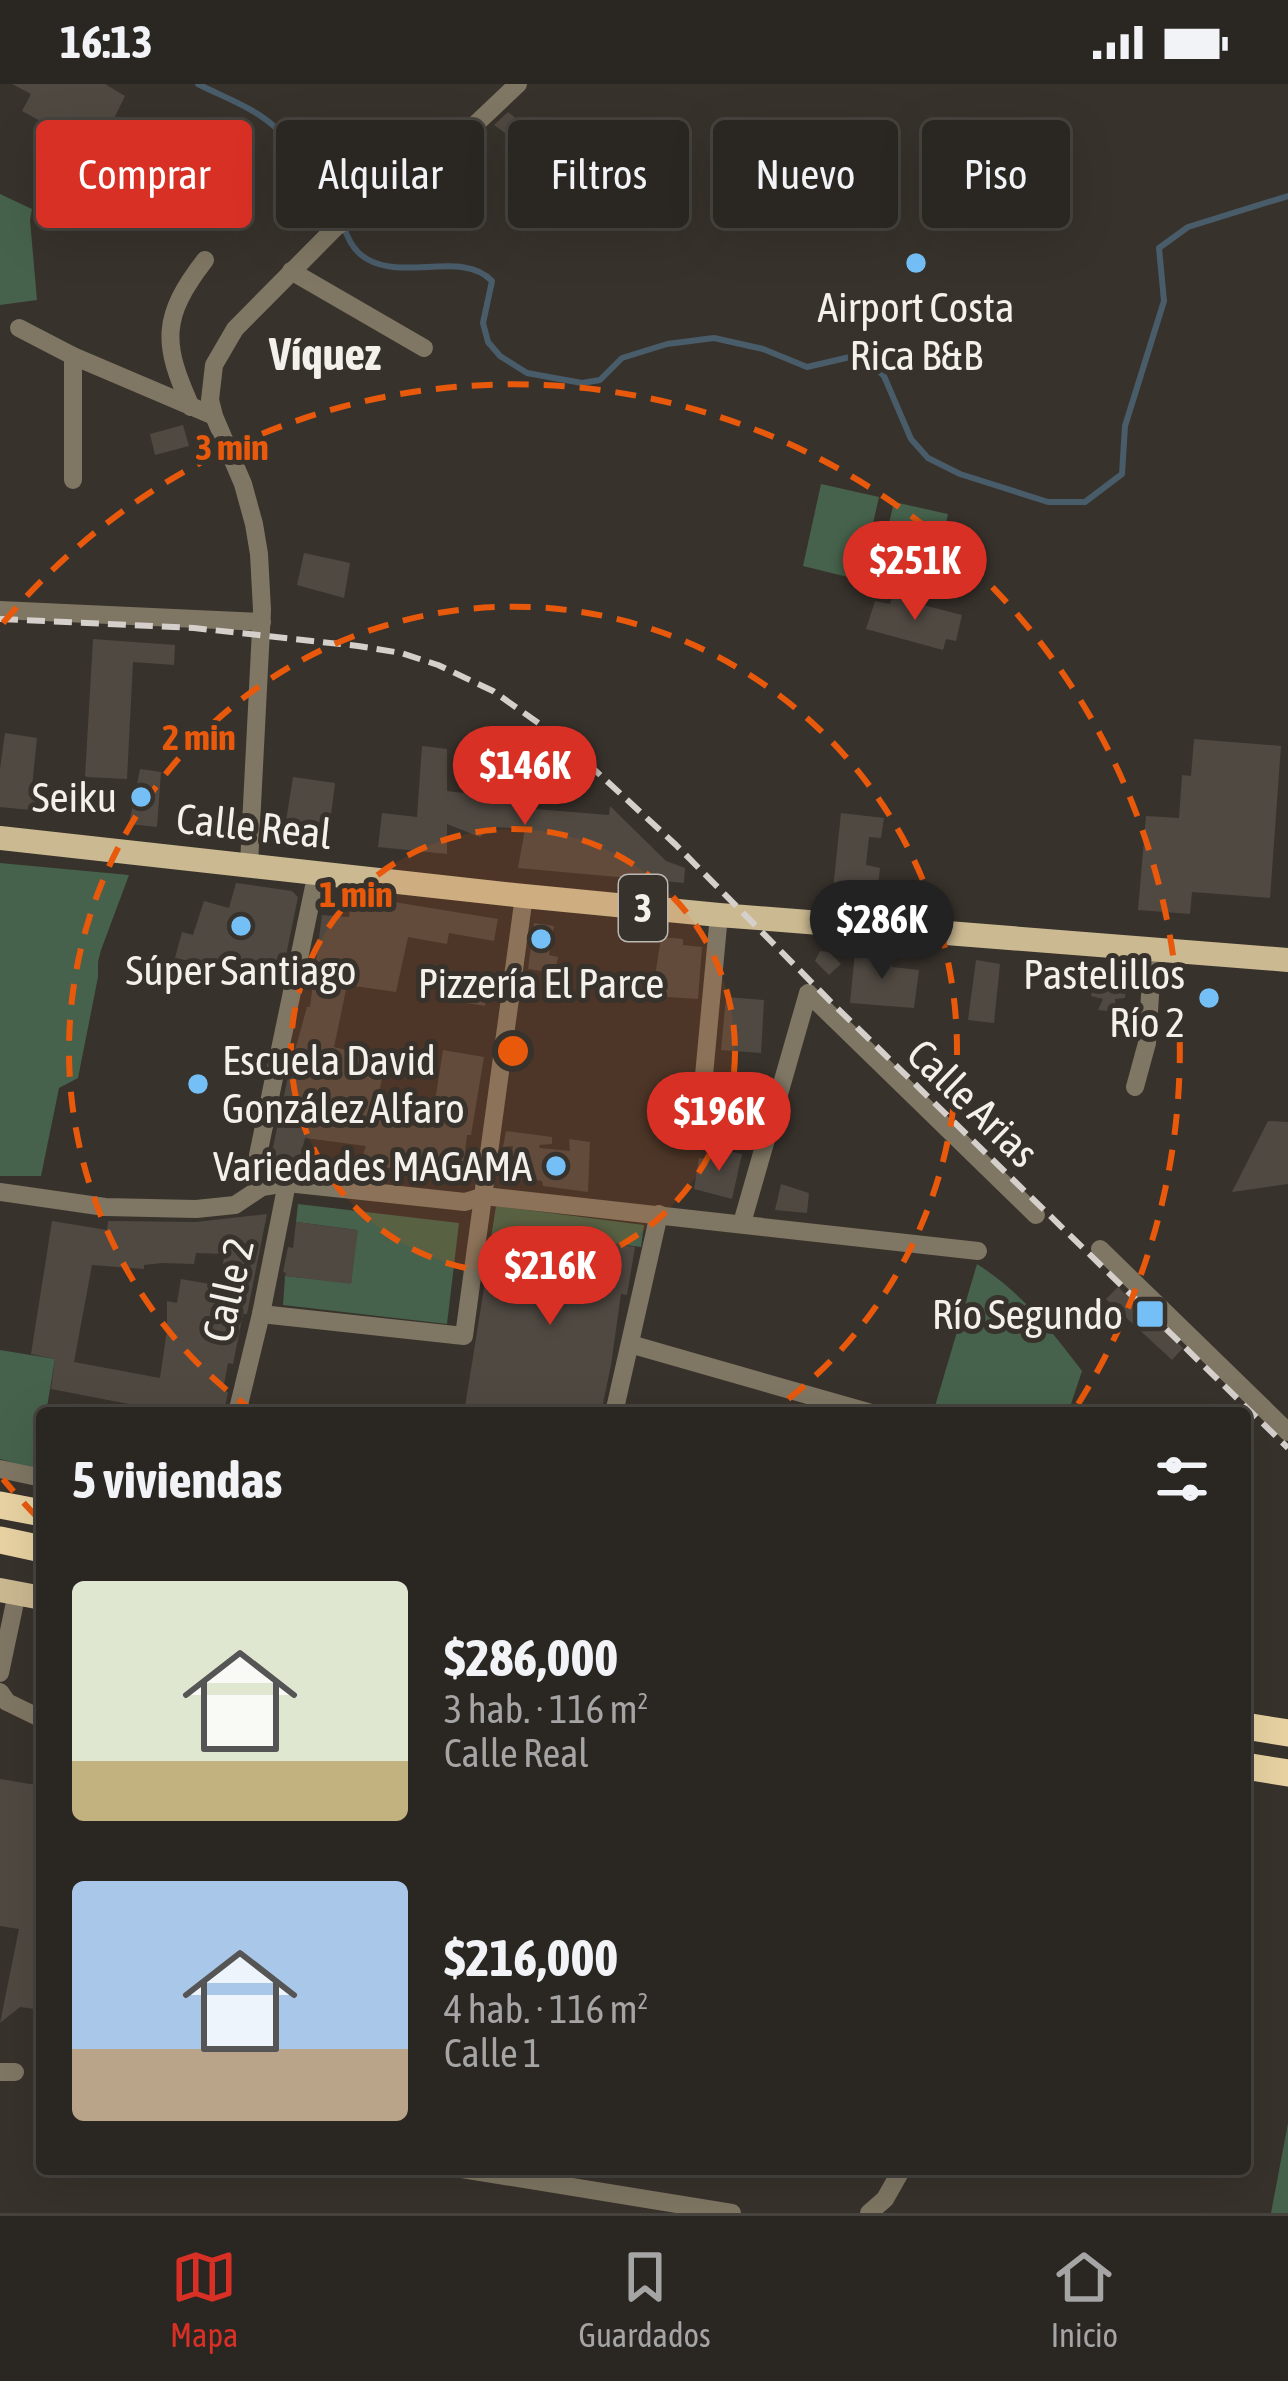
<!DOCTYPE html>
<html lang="es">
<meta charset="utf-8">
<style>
:root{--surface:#2a2621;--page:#36322e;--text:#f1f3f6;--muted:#a5a5a5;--line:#46433f;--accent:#d93025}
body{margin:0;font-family:"Asap Condensed",sans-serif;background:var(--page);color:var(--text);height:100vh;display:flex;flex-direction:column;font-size:45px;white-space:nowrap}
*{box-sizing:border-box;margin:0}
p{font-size:39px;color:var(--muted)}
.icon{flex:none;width:66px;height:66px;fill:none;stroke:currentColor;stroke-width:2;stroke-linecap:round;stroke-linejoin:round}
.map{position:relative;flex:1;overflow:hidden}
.drawer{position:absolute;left:36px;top:1323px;width:1215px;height:768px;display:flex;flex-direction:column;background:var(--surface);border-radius:12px;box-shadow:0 12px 48px #0002,0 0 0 3px var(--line)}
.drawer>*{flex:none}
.guide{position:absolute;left:36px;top:36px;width:1218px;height:108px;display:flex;gap:24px}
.price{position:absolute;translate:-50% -102px;padding:0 27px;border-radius:42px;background:var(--accent);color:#fff;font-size:39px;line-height:78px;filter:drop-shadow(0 3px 6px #0008)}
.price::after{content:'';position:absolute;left:50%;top:72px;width:36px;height:27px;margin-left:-18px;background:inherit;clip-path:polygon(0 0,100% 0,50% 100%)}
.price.on{background:#222;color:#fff}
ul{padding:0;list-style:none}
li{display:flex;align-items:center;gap:36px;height:300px;padding:0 36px}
li span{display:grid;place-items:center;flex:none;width:336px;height:240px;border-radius:12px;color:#555}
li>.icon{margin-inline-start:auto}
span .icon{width:144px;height:144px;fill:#fffc;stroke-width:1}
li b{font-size:51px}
h2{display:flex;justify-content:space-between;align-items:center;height:144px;padding:0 36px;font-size:51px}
.tag{padding:0 42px;border-radius:12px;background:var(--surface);box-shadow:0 12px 48px #0002,0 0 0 3px var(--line);font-size:42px;line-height:108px}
.tag.on{background:var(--accent);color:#fff}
.status{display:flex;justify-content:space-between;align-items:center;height:84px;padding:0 60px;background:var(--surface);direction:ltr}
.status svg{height:33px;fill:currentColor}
.tabs{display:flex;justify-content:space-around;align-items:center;height:168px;border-top:3px solid var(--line);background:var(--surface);font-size:33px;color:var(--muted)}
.tabs a{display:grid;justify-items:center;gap:6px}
.tabs .on{color:var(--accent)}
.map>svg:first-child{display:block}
.green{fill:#46624c}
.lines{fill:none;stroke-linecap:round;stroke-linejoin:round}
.stream{stroke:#495c6a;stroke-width:6}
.building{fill:#504942;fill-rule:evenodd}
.minor{stroke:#7f7663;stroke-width:18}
.major{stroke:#cbb991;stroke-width:24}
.highway{stroke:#e9d3a3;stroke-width:27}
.rail{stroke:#d5d0cc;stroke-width:6;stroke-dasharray:18 9;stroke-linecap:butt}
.ring{fill:none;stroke:#e8590c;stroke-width:6;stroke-dasharray:21 15}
.poi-dot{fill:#74c0f6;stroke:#38322c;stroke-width:4.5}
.labels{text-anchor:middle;stroke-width:10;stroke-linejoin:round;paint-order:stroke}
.shield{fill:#38322c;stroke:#bcb7b2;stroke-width:3}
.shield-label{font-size:39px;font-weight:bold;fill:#f4f0ec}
.poi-label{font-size:42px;fill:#f4f0ec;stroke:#38322c;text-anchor:end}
.street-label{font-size:42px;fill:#f4f0ec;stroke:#38322c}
.neighbourhood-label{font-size:45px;font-weight:bold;fill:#f4f0ec;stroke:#38322c}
.centre{fill:#e8590c;stroke:#38322c;stroke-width:6}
.ring-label{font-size:36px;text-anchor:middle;font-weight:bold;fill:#e8590c;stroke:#38322c;stroke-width:10;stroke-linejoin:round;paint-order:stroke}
</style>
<div class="status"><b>16:13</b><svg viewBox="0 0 49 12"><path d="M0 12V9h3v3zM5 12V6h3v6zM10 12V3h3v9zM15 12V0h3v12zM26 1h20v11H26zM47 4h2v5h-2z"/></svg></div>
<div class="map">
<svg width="1288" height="2129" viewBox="0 0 1288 2129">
<rect width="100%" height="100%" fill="#38322c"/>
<g class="green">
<path d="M0,110l32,15 -2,11 7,80 -37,5z"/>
<path d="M821,400l58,13 -19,83 -57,-14z"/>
<path d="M894,418l54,12 -18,83 -55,-14z"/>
<path d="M0,779l129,12 -28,75 -3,12v15l-20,101 -19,10 -18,88h-41z"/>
<path d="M298,1120l161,19 -12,101 -164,-19 2,-29 66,7 6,-53 -61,-8z"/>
<path d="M496,1122l148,19 -3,22 -126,-17 -4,14 10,5 -3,32 -8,5 -26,-4z"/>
<path d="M977,1180c44,28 73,65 105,107l-14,42h-135z"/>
<path d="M0,1266l55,9 -9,54h-4v58l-42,-12z"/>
<path d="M1288,2039v90h-17z"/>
</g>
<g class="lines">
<path class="stream" d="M198,0c27,14 58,24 80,46 9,8 14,21 21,31 9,12 23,22 31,34 13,21 14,51 37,64 37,22 96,-9 125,22l-9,42 5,19 12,14 27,17 55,10 18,-3 22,-22 45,-14 47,-6 49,11 44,18 43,-10 18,4 16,15 27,63 17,19 32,16 88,28h37l37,-28 3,-48 39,-125 -5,-53 29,-21 100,-31"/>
</g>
<g class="building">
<path d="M12,0h93l20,12 -23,47 -23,-10 -4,7 -53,-29 9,-17z"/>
<path d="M508,28l32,26 -11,12 -35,-25z"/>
<path d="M183,341l6,21 -34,9 -5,-21z"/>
<path d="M304,469l46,10 -6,35 -47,-13z"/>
<path d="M892,513l70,18 -6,26 -10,-2 -3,11 -77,-21 9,-28 15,3z"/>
<path d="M93,555l82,6 -1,20 -41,-3 -6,117 -42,-2z"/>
<path d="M5,649l32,5 -5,49 9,1 -1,23 -40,-4v-38z"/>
<path d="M1194,655l87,7 -11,152 -78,-6 -2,22 -52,-4 8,-94 33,2 3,-43 9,1z"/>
<path d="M422,662l25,3v42l52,6 2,-28 37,5 -3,35 74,6 1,-9 56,55 19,7 -1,15 -166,-15 7,-39 -34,-2 -11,10 -33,-13v30l-69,-7 4,-34 35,4z"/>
<path d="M140,685l21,3 -4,55 -28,-3z"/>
<path d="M293,693l42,6 -7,56 -15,-2 -3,12 -28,-3z"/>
<path d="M841,729l43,5 -3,20 -12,-1 -3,28 14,3 -4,36 -44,-5z"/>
<path d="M236,799l56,8 6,6 -17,83 -106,-22 7,-26 11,3 11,-34 25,7z"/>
<path d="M351,815l43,6v-3l104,17 -4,22 -45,-8 -2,11 -39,-7 -12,55 -49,-7 -13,62 52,13 -11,51 49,4 2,-16 9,2 8,-51 41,7 -13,78h-4l-5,43 -102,-14 6,-18 -61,-8 -5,20 -25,-1 -3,-5 17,-80 18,-65h3l12,-92 27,2z"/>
<path d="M534,839l20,3 -5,29 9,2 -3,16 -27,-4z"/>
<path d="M661,853l22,2v6l19,2 -4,52 -46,-3z"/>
<path d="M820,867l9,1 12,12 -12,11 -14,-14z"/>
<path d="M855,868l38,2 -1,13 27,3 -5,38 -64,-5z"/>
<path d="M976,876l24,4 -6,59 -26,-3z"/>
<path d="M454,887l35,6 -4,29 -37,-6z"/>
<path d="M1097,888l30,5 -2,21 -10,1 1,13 -18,-2 5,-11 -12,-3z"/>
<path d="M726,913l38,3 -3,53 -40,-3z"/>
<path d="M1268,1037l20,1v62l-56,8z"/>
<path d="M506,1047l46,6v7l-13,1 1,3 30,3 -1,-12 21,3 -2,50 -45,-6 -1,-5 -35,-4 6,-31 -10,1z"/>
<path d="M718,1065l24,5 -10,45 -38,-10 5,-31 16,1z"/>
<path d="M781,1100l28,9 -2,20 -32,-3z"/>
<path d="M267,1130l-20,100h-4l-10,50 -5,-1 -5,27 5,2 -4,21h-86l1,-7 -88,-17 4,-30 -24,-5 21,-133 55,9 1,-9 88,1zM196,1169l28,1 -3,32 -40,-7 -4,24 -10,-2v29l-7,48 -86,-16 18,-97 52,4v-4l18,-2 32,1z"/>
<path d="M296,1138l62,8 -7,54 -66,-8 1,-3 -3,-1 5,-25 5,1z"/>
<path d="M514,1146l121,17 -8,48 -6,-1 -10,71 -10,48h-137l21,-131 25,4 2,-6 6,1 3,-32 -10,-5z"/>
<path d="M1118,1203l65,61 -11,12 -66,-61z"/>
<path d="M0,1695l42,7v224l-22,-3 -20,16 19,-94 -19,-3z"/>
</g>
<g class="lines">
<g class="minor">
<path d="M291,187l133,77"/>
<path d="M19,244l54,28 141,60"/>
<path d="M191,323c-29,-64 -30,-90 14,-147"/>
<path d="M73,396v-124"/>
<path d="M0,526l262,12"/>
<path d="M249,780l13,-254 -3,-56 -5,-30 -11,-40 -29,-68 -4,-16 4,-35 21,-36 101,-102 89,-59 37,-31 56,-53"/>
<path d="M703,1002l16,-171"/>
<path d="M1135,1003l12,-44 6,-95"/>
<path d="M262,1103l-4,-32 59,-283"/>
<path d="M0,1108l105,15 91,2 39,-4 27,-18 25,-4 178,19 19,-6 494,55"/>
<path d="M742,1139l66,-230 228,222"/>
<path d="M1100,1165l188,183"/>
<path d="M261,1230l203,22 60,-440"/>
<path d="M630,1260l241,69"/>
<path d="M237,1329l24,-99 26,-131"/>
<path d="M614,1329l45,-199"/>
<path d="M0,1385l42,9"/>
<path d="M0,1589l17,-80"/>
<path d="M0,1608l7,10 35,17"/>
<path d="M0,1988h15"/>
<path d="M462,2085l270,44"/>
<path d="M869,2129l16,-14 17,-30"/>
</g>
<g class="major">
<path d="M0,754l524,58 195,19 569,45"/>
<path d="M0,1506l42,8"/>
</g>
<g class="highway">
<path d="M0,1421l42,8"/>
<path d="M0,1456l42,9"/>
<path d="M1245,1642l43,7"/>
<path d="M1245,1682l43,7"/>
</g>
<path class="rail" d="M0,535l194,9 164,18 43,7 37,12 55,26 51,36 40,33 92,85 155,157 457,446"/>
</g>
<circle cx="513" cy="967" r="222" fill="#e8590c" fill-opacity=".12"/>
<g class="ring">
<circle cx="513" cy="967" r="222"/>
<path d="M255 1328A444 444 0 1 1 771 1328"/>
<path d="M38 1434A666 666 0 0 1 3 1395M3 539A666 666 0 0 1 1075 1325"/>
</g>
<g class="poi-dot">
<circle cx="916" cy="179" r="12"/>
<circle cx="141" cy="713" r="12"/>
<circle cx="241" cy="842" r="12"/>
<circle cx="541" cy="855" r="12"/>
<circle cx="1209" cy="914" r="12"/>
<circle cx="198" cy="1000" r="12"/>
<circle cx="556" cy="1082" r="12"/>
<rect x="1135" y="1215" width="30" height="30" rx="6"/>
</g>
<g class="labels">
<rect class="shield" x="619" y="791" width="48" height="66" rx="9"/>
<g class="shield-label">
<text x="643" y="838">3</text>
</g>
<g class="poi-label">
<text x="916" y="238" text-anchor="middle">Airport Costa<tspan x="916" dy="48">Rica B&amp;B</tspan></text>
<text x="117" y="728">Seiku</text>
<text x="241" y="901" text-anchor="middle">Súper Santiago</text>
<text x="1185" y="905">Pastelillos<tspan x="1185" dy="48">Río 2</tspan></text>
<text x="541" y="914" text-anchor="middle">Pizzería El Parce</text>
<text x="222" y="991" text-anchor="start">Escuela David<tspan x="222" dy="48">González Alfaro</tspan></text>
<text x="532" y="1097">Variedades MAGAMA</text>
<text x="1123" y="1245">Río Segundo</text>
</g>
<g class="street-label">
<text transform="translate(254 742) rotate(6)" y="15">Calle Real</text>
<text transform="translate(973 1019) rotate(44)" y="15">Calle Arias</text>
<text transform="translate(228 1206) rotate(-77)" y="15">Calle 2</text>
</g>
<g class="neighbourhood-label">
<text x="325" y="286">Víquez</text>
</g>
</g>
<circle cx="513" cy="967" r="18" class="centre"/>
<g class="ring-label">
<text x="232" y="376">3 min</text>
<text x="199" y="666">2 min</text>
<text x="356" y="823">1 min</text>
</g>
</svg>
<b class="price" style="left:915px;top:539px">$251K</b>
<b class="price" style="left:525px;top:744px">$146K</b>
<b class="price on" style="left:882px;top:898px">$286K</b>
<b class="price" style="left:719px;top:1090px">$196K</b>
<b class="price" style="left:550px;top:1244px">$216K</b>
<div class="guide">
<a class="tag on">Comprar</a>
<a class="tag">Alquilar</a>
<a class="tag">Filtros</a>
<a class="tag">Nuevo</a>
<a class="tag">Piso</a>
</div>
<section class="drawer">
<h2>5 viviendas<svg class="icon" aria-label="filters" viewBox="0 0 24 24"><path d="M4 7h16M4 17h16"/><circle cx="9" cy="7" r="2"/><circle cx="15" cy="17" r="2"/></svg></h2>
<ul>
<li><span style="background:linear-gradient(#dfe7d0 75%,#c2b280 0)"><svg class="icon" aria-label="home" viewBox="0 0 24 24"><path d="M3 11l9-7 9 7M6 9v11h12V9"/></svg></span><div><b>$286,000</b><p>3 hab. · 116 m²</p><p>Calle Real</p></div></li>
<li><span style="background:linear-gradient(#a9c7e8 70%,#b9a48a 0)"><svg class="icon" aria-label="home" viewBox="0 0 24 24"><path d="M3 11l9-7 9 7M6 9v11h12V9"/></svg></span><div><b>$216,000</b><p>4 hab. · 116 m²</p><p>Calle 1</p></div></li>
</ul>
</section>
</div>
<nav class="tabs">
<a class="on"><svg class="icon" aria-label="map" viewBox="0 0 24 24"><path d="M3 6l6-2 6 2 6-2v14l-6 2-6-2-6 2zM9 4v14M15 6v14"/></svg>Mapa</a>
<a><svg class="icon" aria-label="saved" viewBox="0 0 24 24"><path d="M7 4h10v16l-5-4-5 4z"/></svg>Guardados</a>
<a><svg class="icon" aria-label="home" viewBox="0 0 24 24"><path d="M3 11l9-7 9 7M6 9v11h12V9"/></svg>Inicio</a>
</nav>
